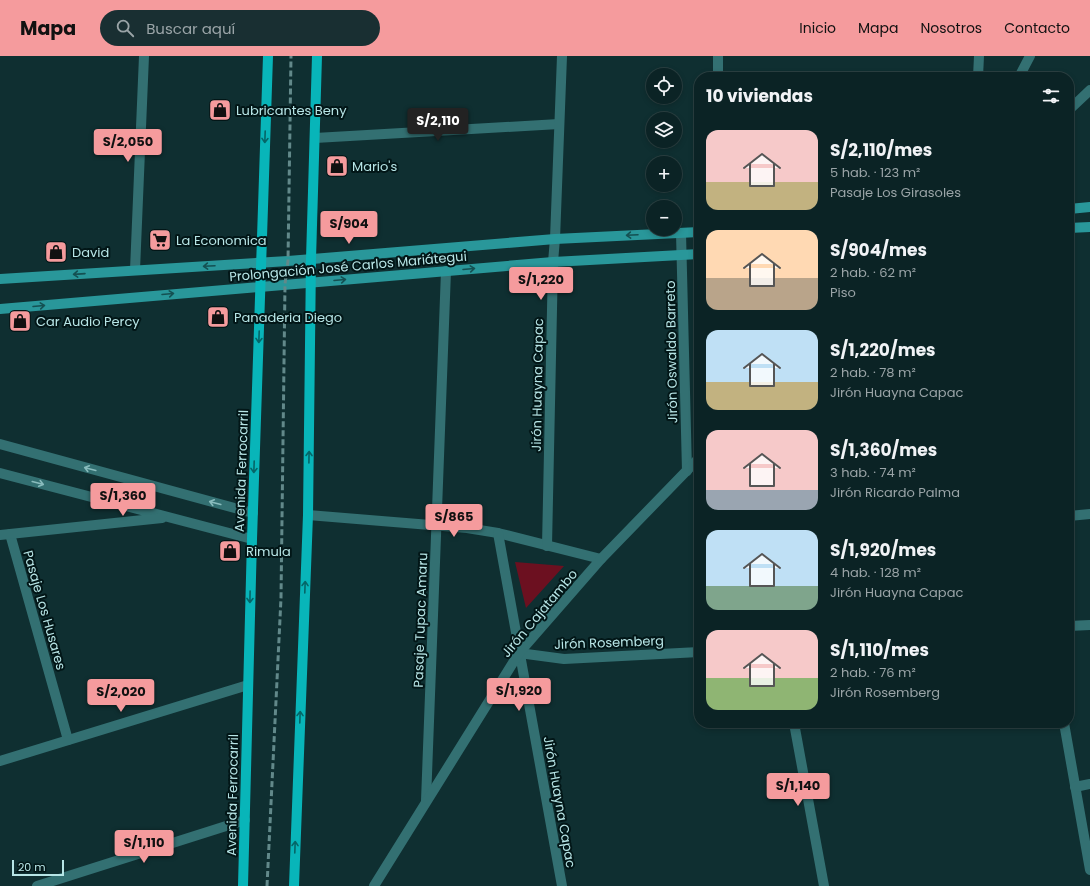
<!DOCTYPE html>
<html lang="es">
<meta charset="utf-8">
<style>
:root{--surface:#0b2325;--page:#192f32;--text:#f1f3f6;--muted:#9aa4a7;--line:#2b4042;--accent:#f59b9d}
body{margin:0;font-family:Poppins,sans-serif;background:var(--page);color:var(--text);height:100vh;display:flex;flex-direction:column;font-size:15px;white-space:nowrap}
*{box-sizing:border-box;margin:0}
p{font-size:13px;color:var(--muted)}
.icon{flex:none;width:22px;height:22px;fill:none;stroke:currentColor;stroke-width:2;stroke-linecap:round;stroke-linejoin:round}
.map{position:relative;flex:1;overflow:hidden}
.sheet{position:absolute;left:694px;top:16px;width:380px;height:656px;display:flex;flex-direction:column;background:var(--surface);border-radius:16px;box-shadow:0 2px 6px #0003,0 0 0 1px var(--line)}
.sheet>*{flex:none}
.fabs{position:absolute;left:646px;top:12px;display:grid;gap:8px}
.fabs a{display:grid;place-items:center;width:36px;height:36px;border-radius:50%;background:var(--surface);box-shadow:0 2px 6px #0003,0 0 0 1px var(--line);font-size:20px}
.scale{position:absolute;left:12px;bottom:10px;width:52px;box-sizing:border-box;padding-left:4px;border:2px solid #b7e5e6;border-top:0;font-size:11px;line-height:14px;white-space:nowrap;color:#b7e5e6;-webkit-text-stroke:3px #021617;paint-order:stroke}
.price{position:absolute;translate:-50% -34px;padding:0 9px;border-radius:4px;background:var(--accent);color:#111;font-size:13px;line-height:26px;filter:drop-shadow(0 1px 2px #0008)}
.price::after{content:'';position:absolute;left:50%;top:24px;width:12px;height:9px;margin-left:-6px;background:inherit;clip-path:polygon(0 0,100% 0,50% 100%)}
.price.current{background:#222;color:#fff}
ul{padding:0;list-style:none}
li{display:flex;align-items:center;gap:12px;height:100px;padding:0 12px}
li span{display:grid;place-items:center;flex:none;width:112px;height:80px;border-radius:12px;color:#555}
li>.icon{margin-inline-start:auto}
span .icon{width:48px;height:48px;fill:#fffc;stroke-width:1}
li b{font-size:17px}
h2{display:flex;justify-content:space-between;align-items:center;height:48px;padding:0 12px;font-size:17px}
header{display:flex;align-items:center;gap:24px;box-sizing:border-box;height:56px;padding:0 20px;background:var(--accent);color:#111}
header strong{font-size:19px}
nav{display:flex;gap:22px;margin-inline-start:auto;font-size:14px}
.search{width:280px;height:36px;background:var(--page);display:flex;align-items:center;gap:10px;box-sizing:border-box;padding:0 14px;border-radius:22px;color:var(--muted);font-size:15px}
.map>svg:first-child{display:block}
.green{fill:#6c1020}
.lines{fill:none;stroke-linecap:round;stroke-linejoin:round}
.street{stroke:#337072;stroke-width:10}
.secondary{stroke:#29979a;stroke-width:10}
.primary{stroke:#08b5b9;stroke-width:10}
.rail{stroke:#62898a;stroke-width:3;stroke-dasharray:6 3;stroke-linecap:butt}
.oneway{stroke:#056668}
.oneway2{stroke:#145052}
.oneway3{stroke:#89bcbd}
.labels{text-anchor:middle;stroke-width:4;stroke-linejoin:round;paint-order:stroke}
.poi-label{font-size:13px;fill:#b7e5e6;stroke:#021617;text-anchor:start}
.street-label{font-size:13px;fill:#b7e5e6;stroke:#021617}
</style>
<header>
<strong>Mapa</strong>
<div class="search"><svg class="icon" aria-label="search" viewBox="0 0 24 24"><circle cx="10" cy="10" r="6"/><path d="M15 15l6 6"/></svg>Buscar aquí</div>
<nav><a>Inicio</a><a>Mapa</a><a>Nosotros</a><a>Contacto</a></nav>
</header>
<div class="map">
<svg width="1090" height="830" viewBox="0 0 1090 830">
<rect width="100%" height="100%" fill="#0f2f31"/>
<g class="green">
<path d="M698,223h1v154l-2,2z"/>
<path d="M515,506l49,4 -38,42z"/>
</g>
<g class="lines">
<g class="street">
<path d="M718,21v-21"/>
<path d="M978,21l1,-21"/>
<path d="M1019,21l11,-21"/>
<path d="M1069,54l21,-20"/>
<path d="M315,82l244,-14"/>
<path d="M681,177l6,238"/>
<path d="M135,214l9,-214"/>
<path d="M0,388l253,69"/>
<path d="M0,417l252,66"/>
<path d="M308,459l159,13 31,5 103,26"/>
<path d="M1069,460l21,-2"/>
<path d="M498,477l64,353"/>
<path d="M10,478l58,206"/>
<path d="M0,479l162,-17"/>
<path d="M547,490l6,-284 2,-23 7,-183"/>
<path d="M1069,570l21,-1"/>
<path d="M519,597l45,6 135,-7"/>
<path d="M794,667l30,163"/>
<path d="M1064,667l26,147"/>
<path d="M0,705l248,-76"/>
<path d="M1075,731l15,-3"/>
<path d="M426,745l20,-530"/>
<path d="M37,830l208,-66"/>
<path d="M374,830l145,-233 82,-94 98,-101"/>
</g>
<g class="secondary">
<path d="M1069,153l21,-2"/>
<path d="M1069,172l21,-1"/>
<path d="M0,223l288,-18 267,-22 144,-7"/>
<path d="M0,253l553,-47 146,-8"/>
</g>
<g class="primary">
<path d="M243,830l9,-347 16,-483"/>
<path d="M294,830l14,-371 3,-256 6,-203"/>
</g>
<path class="rail" d="M267,830l14,-288 4,-314 3,-23 3,-205"/>
</g>
<defs><path id="oneway-shaft" d="M-6 0H5M1.5-3L5.5 0L1.5 3" fill="none" stroke-width="1.6" stroke-linecap="round" stroke-linejoin="round"/></defs>
<g class="oneway">
<use href="#oneway-shaft" transform="translate(265 81) rotate(92)"/>
<use href="#oneway-shaft" transform="translate(259 281) rotate(92)"/>
<use href="#oneway-shaft" transform="translate(309 401) rotate(-89)"/>
<use href="#oneway-shaft" transform="translate(254 411) rotate(92)"/>
<use href="#oneway-shaft" transform="translate(305 531) rotate(-88)"/>
<use href="#oneway-shaft" transform="translate(250 541) rotate(91)"/>
<use href="#oneway-shaft" transform="translate(300 661) rotate(-88)"/>
<use href="#oneway-shaft" transform="translate(295 791) rotate(-88)"/>
</g>
<g class="oneway2">
<use href="#oneway-shaft" transform="translate(632 179) rotate(177)"/>
<use href="#oneway-shaft" transform="translate(209 210) rotate(177)"/>
<use href="#oneway-shaft" transform="translate(469 213) rotate(-5)"/>
<use href="#oneway-shaft" transform="translate(79 218) rotate(176)"/>
<use href="#oneway-shaft" transform="translate(340 224) rotate(-5)"/>
<use href="#oneway-shaft" transform="translate(168 238) rotate(-5)"/>
<use href="#oneway-shaft" transform="translate(39 250) rotate(-5)"/>
</g>
<g class="oneway3">
<use href="#oneway-shaft" transform="translate(90 413) rotate(-165)"/>
<use href="#oneway-shaft" transform="translate(38 427) rotate(15)"/>
<use href="#oneway-shaft" transform="translate(215 447) rotate(-165)"/>
</g>
<defs>
<g id="shop-square" transform="scale(1.15)"><rect x="-9" y="-9" width="18" height="18" rx="4" fill="#f59b9d" stroke="#021617"/><path d="M-5-2.5h2.3a2.7 3.5 0 0 1 5.4 0H5L5.5 6h-11ZM-1.5-2.5h3a1.5 2.3 0 0 0-3 0Z" fill="#111"/></g>
<g id="supermarket-square" transform="scale(1.15)"><rect x="-9" y="-9" width="18" height="18" rx="4" fill="#f59b9d" stroke="#021617"/><path d="M-6-5.5h2.5l.6 2H6L4.5 2H-2.5L-4.4-4H-6ZM-1.5 3.2a1.3 1.3 0 1 0 .1 0ZM3 3.2a1.3 1.3 0 1 0 .1 0Z" fill="#111"/></g>
</defs>
<g fill-rule="evenodd">
<use href="#shop-square" x="220" y="54"/>
<use href="#shop-square" x="337" y="110"/>
<use href="#supermarket-square" x="160" y="184"/>
<use href="#shop-square" x="56" y="196"/>
<use href="#shop-square" x="218" y="261"/>
<use href="#shop-square" x="20" y="265"/>
<use href="#shop-square" x="230" y="495"/>
</g>
<g class="labels">
<g class="poi-label">
<text x="236" y="59">Lubricantes Beny</text>
<text x="352" y="115">Mario's</text>
<text x="176" y="189">La Economica</text>
<text x="72" y="201">David</text>
<text x="234" y="266">Panaderia Diego</text>
<text x="36" y="270">Car Audio Percy</text>
<text x="246" y="500">Rimula</text>
</g>
<g class="street-label">
<text transform="translate(348 210) rotate(-5)" y="5">Prolongación José Carlos Mariátegui</text>
<text transform="translate(671 296) rotate(-91)" y="5">Jirón Oswaldo Barreto</text>
<text transform="translate(537 329) rotate(-89)" y="5">Jirón Huayna Capac</text>
<text transform="translate(241 415) rotate(-88)" y="5">Avenida Ferrocarril</text>
<text transform="translate(45 554) rotate(74)" y="5">Pasaje Los Husares</text>
<text transform="translate(539 557) rotate(-50)" y="5">Jirón Cajatambo</text>
<text transform="translate(420 564) rotate(-88)" y="5">Pasaje Tupac Amaru</text>
<text transform="translate(609 586) rotate(-2)" y="5">Jirón Rosemberg</text>
<text transform="translate(232 739) rotate(-89)" y="5">Avenida Ferrocarril</text>
<text transform="translate(560 746) rotate(80)" y="5">Jirón Huayna Capac</text>
</g>
</g>
</svg>
<div class="fabs">
<a><svg class="icon" aria-label="locate" viewBox="0 0 24 24"><circle cx="12" cy="12" r="6"/><path d="M12 2v4M12 18v4M2 12h4M18 12h4"/></svg></a>
<a><svg class="icon" aria-label="layers" viewBox="0 0 24 24"><path d="M12 4l9 5-9 5-9-5zM3 14l9 5 9-5"/></svg></a>
<a>+</a>
<a>−</a>
</div>
<div class="scale">20 m</div>
<b class="price current" style="left:438px;top:86px">S/2,110</b>
<b class="price" style="left:128px;top:107px">S/2,050</b>
<b class="price" style="left:349px;top:189px">S/904</b>
<b class="price" style="left:541px;top:245px">S/1,220</b>
<b class="price" style="left:123px;top:461px">S/1,360</b>
<b class="price" style="left:454px;top:482px">S/865</b>
<b class="price" style="left:519px;top:656px">S/1,920</b>
<b class="price" style="left:121px;top:657px">S/2,020</b>
<b class="price" style="left:798px;top:751px">S/1,140</b>
<b class="price" style="left:144px;top:808px">S/1,110</b>
<section class="sheet">
<h2>10 viviendas<svg class="icon" aria-label="filters" viewBox="0 0 24 24"><path d="M4 7h16M4 17h16"/><circle cx="9" cy="7" r="2"/><circle cx="15" cy="17" r="2"/></svg></h2>
<ul>
<li><span style="background:linear-gradient(#f6c9c9 65%,#c2b280 0)"><svg class="icon" aria-label="home" viewBox="0 0 24 24"><path d="M3 11l9-7 9 7M6 9v11h12V9"/></svg></span><div><b>S/2,110/mes</b><p>5 hab. · 123 m²</p><p>Pasaje Los Girasoles</p></div></li>
<li><span style="background:linear-gradient(#ffd9b3 60%,#b9a48a 0)"><svg class="icon" aria-label="home" viewBox="0 0 24 24"><path d="M3 11l9-7 9 7M6 9v11h12V9"/></svg></span><div><b>S/904/mes</b><p>2 hab. · 62 m²</p><p>Piso</p></div></li>
<li><span style="background:linear-gradient(#bfe0f5 65%,#c2b280 0)"><svg class="icon" aria-label="home" viewBox="0 0 24 24"><path d="M3 11l9-7 9 7M6 9v11h12V9"/></svg></span><div><b>S/1,220/mes</b><p>2 hab. · 78 m²</p><p>Jirón Huayna Capac</p></div></li>
<li><span style="background:linear-gradient(#f6c9c9 75%,#9aa5b1 0)"><svg class="icon" aria-label="home" viewBox="0 0 24 24"><path d="M3 11l9-7 9 7M6 9v11h12V9"/></svg></span><div><b>S/1,360/mes</b><p>3 hab. · 74 m²</p><p>Jirón Ricardo Palma</p></div></li>
<li><span style="background:linear-gradient(#bfe0f5 70%,#7fa58c 0)"><svg class="icon" aria-label="home" viewBox="0 0 24 24"><path d="M3 11l9-7 9 7M6 9v11h12V9"/></svg></span><div><b>S/1,920/mes</b><p>4 hab. · 128 m²</p><p>Jirón Huayna Capac</p></div></li>
<li><span style="background:linear-gradient(#f6c9c9 60%,#8fb573 0)"><svg class="icon" aria-label="home" viewBox="0 0 24 24"><path d="M3 11l9-7 9 7M6 9v11h12V9"/></svg></span><div><b>S/1,110/mes</b><p>2 hab. · 76 m²</p><p>Jirón Rosemberg</p></div></li>
</ul>
</section>
</div>
